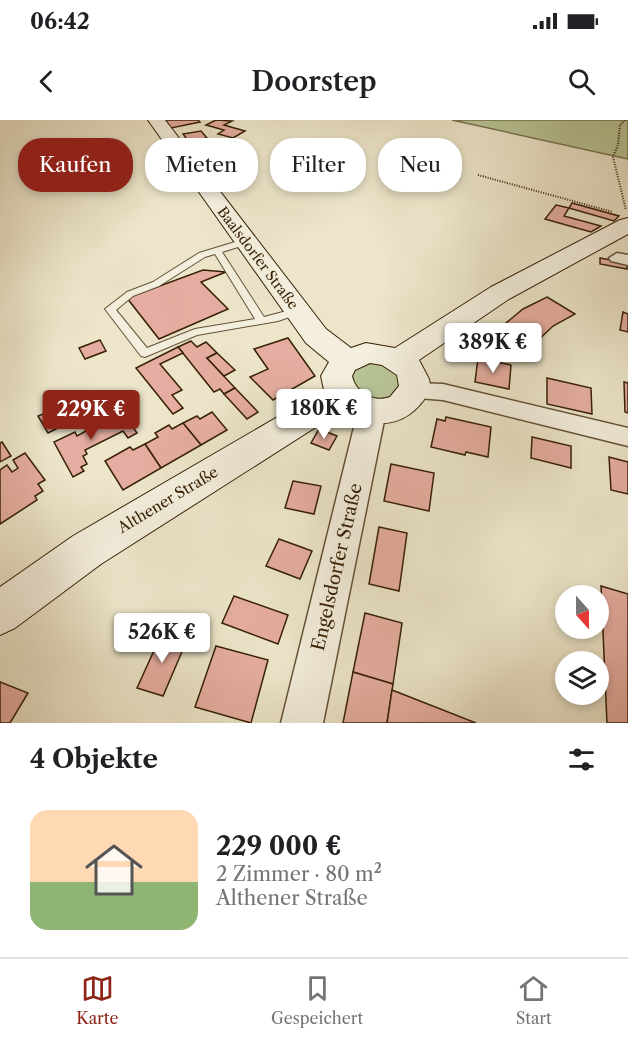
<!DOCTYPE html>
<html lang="de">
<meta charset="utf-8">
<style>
:root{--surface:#fff;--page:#f6f6f6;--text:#202124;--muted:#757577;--line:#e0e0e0;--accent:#8f2418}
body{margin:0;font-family:"Libre Caslon Text",serif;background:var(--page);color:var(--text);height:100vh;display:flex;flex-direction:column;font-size:22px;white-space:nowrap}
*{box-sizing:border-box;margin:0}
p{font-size:20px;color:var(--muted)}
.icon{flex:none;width:33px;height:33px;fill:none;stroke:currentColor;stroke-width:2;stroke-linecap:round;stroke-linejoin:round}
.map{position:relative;height:603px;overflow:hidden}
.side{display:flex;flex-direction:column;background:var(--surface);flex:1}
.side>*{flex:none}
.hud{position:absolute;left:18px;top:18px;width:592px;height:54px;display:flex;gap:12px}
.needle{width:39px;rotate:159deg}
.tools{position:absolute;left:555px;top:465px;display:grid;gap:12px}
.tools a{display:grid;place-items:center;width:54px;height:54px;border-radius:50%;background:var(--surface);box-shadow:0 3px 9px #0003;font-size:30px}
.price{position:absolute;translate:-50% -51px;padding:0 14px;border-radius:6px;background:#fff;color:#222;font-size:20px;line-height:39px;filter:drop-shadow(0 2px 3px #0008)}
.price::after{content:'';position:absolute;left:50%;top:36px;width:18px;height:14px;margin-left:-9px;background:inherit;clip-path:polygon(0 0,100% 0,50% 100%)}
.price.selected{background:var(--accent);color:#fff}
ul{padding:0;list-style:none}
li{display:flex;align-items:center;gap:18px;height:150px;padding:0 30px}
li+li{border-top:2px solid var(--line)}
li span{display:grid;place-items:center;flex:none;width:168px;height:120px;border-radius:18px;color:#555}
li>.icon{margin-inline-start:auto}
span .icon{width:72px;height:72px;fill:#fffc;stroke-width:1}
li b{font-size:26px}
h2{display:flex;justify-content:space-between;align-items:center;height:72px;padding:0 30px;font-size:26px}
.tag{padding:0 21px;border-radius:24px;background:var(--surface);box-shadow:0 3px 9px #0003;font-size:21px;line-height:54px}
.tag.selected{background:var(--accent);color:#fff}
.status{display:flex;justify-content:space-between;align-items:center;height:42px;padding:0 30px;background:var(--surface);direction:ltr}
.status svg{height:16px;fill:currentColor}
header{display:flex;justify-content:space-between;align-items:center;height:78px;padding:0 30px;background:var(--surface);font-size:27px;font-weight:600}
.tab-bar{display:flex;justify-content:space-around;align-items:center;height:84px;border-top:2px solid var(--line);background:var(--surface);font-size:16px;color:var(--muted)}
.tab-bar a{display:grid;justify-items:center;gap:3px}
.tab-bar .selected{color:var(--accent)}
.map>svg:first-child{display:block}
.green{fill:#b8c597;stroke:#78724e;stroke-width:1.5}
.building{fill:#e5ada1;stroke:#372005;stroke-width:1.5}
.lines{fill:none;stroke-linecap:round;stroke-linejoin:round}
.service-casing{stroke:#645136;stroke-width:2}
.minor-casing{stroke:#645136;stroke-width:3}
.tertiary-casing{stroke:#645136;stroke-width:3}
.secondary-casing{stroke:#372005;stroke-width:2}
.path{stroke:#372005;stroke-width:2;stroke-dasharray:1 1.5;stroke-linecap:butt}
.service{fill:#f3eedd;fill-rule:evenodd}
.minor{fill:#f3eedd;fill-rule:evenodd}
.tertiary{fill:#f3eedd;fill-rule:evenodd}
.secondary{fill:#f3eedd;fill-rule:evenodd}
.labels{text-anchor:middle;stroke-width:4.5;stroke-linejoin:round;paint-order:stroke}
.far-street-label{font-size:14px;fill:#372005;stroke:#f3eedd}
.street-label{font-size:15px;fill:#372005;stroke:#f3eedd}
.near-street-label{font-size:18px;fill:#372005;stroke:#f3eedd}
</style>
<div class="status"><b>06:42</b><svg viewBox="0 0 49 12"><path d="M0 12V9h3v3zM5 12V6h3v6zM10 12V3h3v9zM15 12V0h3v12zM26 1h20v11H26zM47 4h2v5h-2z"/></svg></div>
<header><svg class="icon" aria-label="back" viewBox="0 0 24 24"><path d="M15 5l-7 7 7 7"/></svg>Doorstep<svg class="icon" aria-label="search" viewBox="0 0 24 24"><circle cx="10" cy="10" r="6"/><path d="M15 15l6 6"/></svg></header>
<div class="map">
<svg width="628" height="603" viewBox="0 0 628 603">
<rect width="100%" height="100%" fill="#ece5ca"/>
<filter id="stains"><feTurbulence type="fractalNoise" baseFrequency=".00333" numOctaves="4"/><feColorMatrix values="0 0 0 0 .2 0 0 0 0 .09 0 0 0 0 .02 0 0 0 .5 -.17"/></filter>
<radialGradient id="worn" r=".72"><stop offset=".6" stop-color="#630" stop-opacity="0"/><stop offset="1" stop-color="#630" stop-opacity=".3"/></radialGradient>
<g class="green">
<path d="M452,0h176v39z"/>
<path d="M379,243l16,8 6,12 -7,13 -14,5 -24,-9 -5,-17c7,-10 16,-12 28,-12z"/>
</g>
<g class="building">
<path d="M165,0h33l2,2 -29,6z"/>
<path d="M216,0l16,1 -8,4 21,6 -12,7 -15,-4 6,-4 -18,-5z"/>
<path d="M201,11l6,7 -18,4 -6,-8z"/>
<path d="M420,47l11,1 7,4 -1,5 -9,3 -11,-1 -7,-5 2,-5z"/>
<path d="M572,83l47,13 -5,5 -45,-13z"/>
<path d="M556,85l13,3 -5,8 37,10 -10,6 -46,-13z"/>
<path d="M600,138l27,5v6l-27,-5z"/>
<path d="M203,150l23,2 -25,10 27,27 -69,30 -32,-41z"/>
<path d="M547,177l28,17 -22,12 -21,20 -32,-18 23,-19z"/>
<path d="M623,192l5,2v18l-8,-2z"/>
<path d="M288,218l27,38 -42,24 -23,-23 18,-8 -14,-20z"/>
<path d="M100,220l6,11 -21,8 -6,-11z"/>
<path d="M191,221l6,6 9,-5 11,11 -10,5 28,30 -11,6 -4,-5 -6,3 -36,-45z"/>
<path d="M178,227l5,6 -23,11 22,26 -10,5 11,13 -10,6 -37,-46z"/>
<path d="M217,233l18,17 -11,6 -17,-18z"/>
<path d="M478,238l33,7 -2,24 -34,-7z"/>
<path d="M547,258l44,10 1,26 -45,-10z"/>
<path d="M624,262l4,1v30l-3,-1z"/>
<path d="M235,268l23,24 -11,7 -23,-25z"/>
<path d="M77,280l6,8 -17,8 4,6 -22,11 -10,-17z"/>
<path d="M122,291l15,22 -9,5 -5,-7 -38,19 2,4 -4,2 4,8 -6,3 3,4 -11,6 -19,-35 21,-10 2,4z"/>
<path d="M212,292l15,18 -26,15 -18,-22 14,-7 3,3z"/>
<path d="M446,297l45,10 -3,30 -22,-5 -1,3 -34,-8 6,-28 8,2z"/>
<path d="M183,303l18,22 -40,23 -16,-24 13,-7 -3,-4 14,-8 3,4z"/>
<path d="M319,309l18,7 -8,14 -18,-7z"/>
<path d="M532,317l39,9v22l-40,-10z"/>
<path d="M2,322l9,14 -11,6v-19z"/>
<path d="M145,324l16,24 -38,22 -18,-29 25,-14 3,3z"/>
<path d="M25,333l20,27 -7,4 5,7 -8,5 2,4 -37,24v-54l7,-5 5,7 6,-4 -5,-8z"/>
<path d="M609,337l19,5v32l-17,-4z"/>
<path d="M391,344l43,9 -5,38 -45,-10z"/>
<path d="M293,361l28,5 -7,28 -29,-6z"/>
<path d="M379,407l28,6 -8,58 -30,-7z"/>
<path d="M279,419l33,12 -12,28 -34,-13z"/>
<path d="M601,466l27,8v129h-21z"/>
<path d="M234,476l54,19 -10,29 -56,-21z"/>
<path d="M365,493l37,10 -9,61 -40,-12z"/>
<path d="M162,513l25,7 -24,56 -26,-8z"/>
<path d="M216,526l52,14 -17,63 -56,-16z"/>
<path d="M353,552l40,12 -6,39h-44z"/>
<path d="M0,562l28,11 -18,30h-10z"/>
<path d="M392,570l84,33h-89z"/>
</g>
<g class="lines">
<g class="service-casing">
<path id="service" d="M245,119l3,1v4l-26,8 42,65 34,-9 5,3 -2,2 -23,8 -81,14 -52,22 -4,-1 -36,-47 22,-17 26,-10 46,-29zM215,134l40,65 -60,10 -48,19 -31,-38 17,-14 26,-10 46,-29z"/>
</g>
<g class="minor-casing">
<g id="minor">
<path d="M617,133l11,2v10l-17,-4 -2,-3z"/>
<path d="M414,263l29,1 185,44v18l-185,-46 -37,-3 -3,-6 3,-6z"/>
</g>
</g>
<g class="tertiary-casing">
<path id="tertiary" d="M372,280l10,3 4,8 -63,312h-42l77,-312 4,-8z"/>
</g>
<g class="secondary-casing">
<path id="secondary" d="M148,0h17l161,209 25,19 15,-5 29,5 96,-61 129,-67 8,-2v16l-119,65 -90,61 10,19 2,10c-22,39 -53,42 -90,22l-240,153 -86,64 -15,7v-48l73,-51 251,-146 -3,-14 8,-14 -23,-19zM370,243l12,2 15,10 2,11 -9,11c-17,6 -34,-4 -38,-21l3,-6z"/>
</g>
<g class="path">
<path d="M625,0l-5,5 -2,20 -5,12 13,53"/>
<path d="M478,55l135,37"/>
</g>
<use href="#service" class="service"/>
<use href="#minor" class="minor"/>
<use href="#tertiary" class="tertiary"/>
<use href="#secondary" class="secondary"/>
</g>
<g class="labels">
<g class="far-street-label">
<text transform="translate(258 138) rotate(53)" y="5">Baalsdorfer Straße</text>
</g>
<g class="street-label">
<text transform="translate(168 380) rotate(-31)" y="5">Althener Straße</text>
</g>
<g class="near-street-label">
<text transform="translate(337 447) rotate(-77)" y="6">Engelsdorfer Straße</text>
</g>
</g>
<rect width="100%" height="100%" filter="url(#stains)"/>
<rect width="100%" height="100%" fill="url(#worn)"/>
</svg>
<div class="tools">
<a><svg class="needle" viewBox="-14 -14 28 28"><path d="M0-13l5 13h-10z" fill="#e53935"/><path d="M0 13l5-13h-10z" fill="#757577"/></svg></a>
<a><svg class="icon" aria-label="layers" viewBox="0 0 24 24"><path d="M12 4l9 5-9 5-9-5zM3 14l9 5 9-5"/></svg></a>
</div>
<b class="price" style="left:493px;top:254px">389K €</b>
<b class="price" style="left:324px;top:320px">180K €</b>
<b class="price selected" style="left:91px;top:321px">229K €</b>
<b class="price" style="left:162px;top:544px">526K €</b>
<div class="hud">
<a class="tag selected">Kaufen</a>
<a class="tag">Mieten</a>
<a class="tag">Filter</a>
<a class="tag">Neu</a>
</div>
</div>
<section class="side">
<h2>4 Objekte<svg class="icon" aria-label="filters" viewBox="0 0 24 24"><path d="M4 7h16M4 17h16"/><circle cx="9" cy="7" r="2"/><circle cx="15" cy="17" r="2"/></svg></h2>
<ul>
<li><span style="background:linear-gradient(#ffd9b3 60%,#8fb573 0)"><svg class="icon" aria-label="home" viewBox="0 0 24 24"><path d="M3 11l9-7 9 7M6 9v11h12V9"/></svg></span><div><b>229 000 €</b><p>2 Zimmer · 80 m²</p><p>Althener Straße</p></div></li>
</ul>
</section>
<nav class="tab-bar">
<a class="selected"><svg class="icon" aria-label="map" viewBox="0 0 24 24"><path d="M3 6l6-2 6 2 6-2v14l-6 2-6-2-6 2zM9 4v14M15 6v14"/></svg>Karte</a>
<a><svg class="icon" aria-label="saved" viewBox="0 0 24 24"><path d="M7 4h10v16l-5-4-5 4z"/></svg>Gespeichert</a>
<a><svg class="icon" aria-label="home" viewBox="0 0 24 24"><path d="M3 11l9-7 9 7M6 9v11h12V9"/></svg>Start</a>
</nav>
